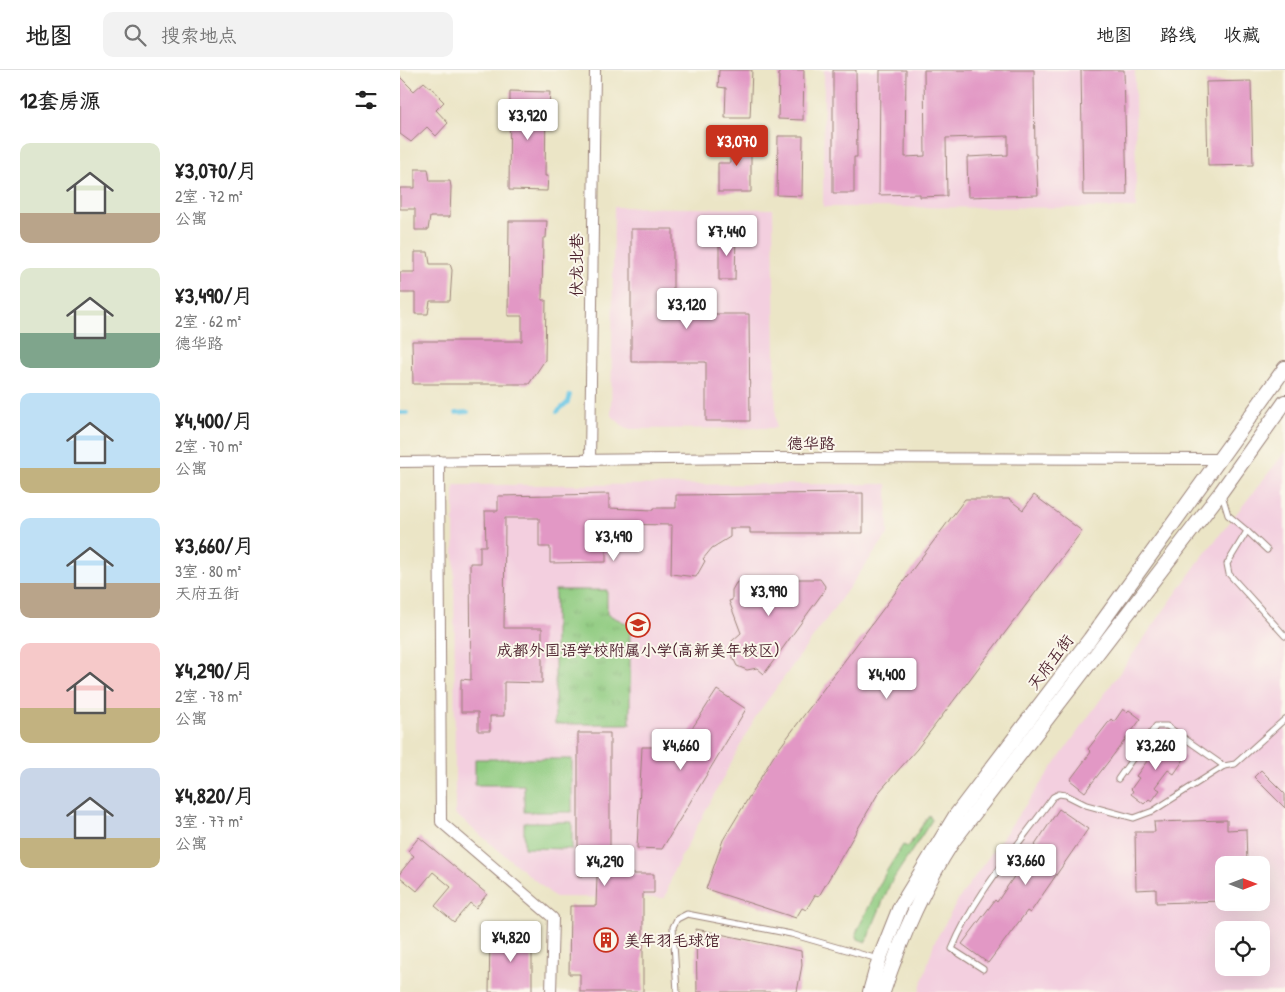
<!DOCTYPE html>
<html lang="zh">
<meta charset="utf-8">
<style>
:root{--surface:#fff;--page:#f2f2f2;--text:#222;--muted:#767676;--line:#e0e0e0;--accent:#c8321e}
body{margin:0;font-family:"Patrick Hand","LXGW WenKai TC",sans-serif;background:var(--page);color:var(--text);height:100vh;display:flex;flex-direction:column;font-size:19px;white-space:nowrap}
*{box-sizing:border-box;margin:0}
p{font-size:16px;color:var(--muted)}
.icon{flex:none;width:28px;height:28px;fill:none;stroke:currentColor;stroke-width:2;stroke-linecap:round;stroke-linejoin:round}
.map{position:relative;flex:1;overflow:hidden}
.side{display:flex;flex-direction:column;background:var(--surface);width:400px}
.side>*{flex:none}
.needle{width:32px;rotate:90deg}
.tools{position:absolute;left:815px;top:786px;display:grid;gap:10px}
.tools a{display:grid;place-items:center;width:55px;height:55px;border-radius:10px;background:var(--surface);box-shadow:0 5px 20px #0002;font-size:25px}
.price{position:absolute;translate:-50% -42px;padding:0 11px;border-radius:5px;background:#fff;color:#222;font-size:16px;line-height:32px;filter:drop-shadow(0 1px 2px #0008)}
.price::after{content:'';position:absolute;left:50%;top:30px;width:15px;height:11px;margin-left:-8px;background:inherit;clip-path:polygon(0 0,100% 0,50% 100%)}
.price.active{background:var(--accent);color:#fff}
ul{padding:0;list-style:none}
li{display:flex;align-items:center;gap:15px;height:125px;padding:0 20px}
li span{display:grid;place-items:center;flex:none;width:140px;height:100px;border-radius:10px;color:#555}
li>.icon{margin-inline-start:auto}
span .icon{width:60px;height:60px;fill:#fffc;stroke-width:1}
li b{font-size:21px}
h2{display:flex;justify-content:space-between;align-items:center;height:60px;padding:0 20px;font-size:21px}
header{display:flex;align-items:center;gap:30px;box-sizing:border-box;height:70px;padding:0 25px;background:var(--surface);border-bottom:1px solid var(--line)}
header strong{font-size:24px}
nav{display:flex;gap:28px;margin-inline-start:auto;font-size:18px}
.search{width:350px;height:45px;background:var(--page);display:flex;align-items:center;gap:12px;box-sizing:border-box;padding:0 18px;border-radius:10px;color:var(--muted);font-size:19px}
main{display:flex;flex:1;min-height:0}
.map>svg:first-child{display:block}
.built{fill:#f3cfdf;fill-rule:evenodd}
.grass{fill:url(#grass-tufts);stroke:#6c7556}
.garden{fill:#8fcb80;stroke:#6c7556}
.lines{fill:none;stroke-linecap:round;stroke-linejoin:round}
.stream{stroke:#65c5e4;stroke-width:4}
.building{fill:#e298c5}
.lane-casing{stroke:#9a8278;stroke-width:7}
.street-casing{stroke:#9a8278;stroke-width:12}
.secondary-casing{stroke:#9a8278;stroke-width:16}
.lane{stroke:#fff;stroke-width:5}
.street{stroke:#fff;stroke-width:10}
.secondary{stroke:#fff;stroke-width:14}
.labels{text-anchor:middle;stroke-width:4;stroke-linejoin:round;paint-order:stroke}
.street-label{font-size:16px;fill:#4a1f2b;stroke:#fbf7ec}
.poi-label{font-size:16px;fill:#4a1f2b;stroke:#fbf7ec}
</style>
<header>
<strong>地图</strong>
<div class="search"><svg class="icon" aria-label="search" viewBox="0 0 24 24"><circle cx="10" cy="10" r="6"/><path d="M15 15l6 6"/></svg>搜索地点</div>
<nav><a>地图</a><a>路线</a><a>收藏</a></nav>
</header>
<main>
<section class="side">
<h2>12套房源<svg class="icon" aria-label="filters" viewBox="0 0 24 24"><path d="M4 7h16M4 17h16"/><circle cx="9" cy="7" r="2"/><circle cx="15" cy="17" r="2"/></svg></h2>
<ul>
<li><span style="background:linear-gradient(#dfe7d0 70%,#b9a48a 0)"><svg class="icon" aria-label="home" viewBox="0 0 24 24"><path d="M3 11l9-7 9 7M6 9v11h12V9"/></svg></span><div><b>¥3,070/月</b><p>2室 · 72 m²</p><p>公寓</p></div></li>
<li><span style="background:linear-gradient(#dfe7d0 65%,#7fa58c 0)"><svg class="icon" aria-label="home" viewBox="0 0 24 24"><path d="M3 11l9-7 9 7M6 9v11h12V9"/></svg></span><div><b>¥3,490/月</b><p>2室 · 62 m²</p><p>德华路</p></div></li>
<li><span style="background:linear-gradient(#bfe0f5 75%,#c2b280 0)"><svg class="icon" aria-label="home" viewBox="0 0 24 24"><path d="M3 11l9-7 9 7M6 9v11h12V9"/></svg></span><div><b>¥4,400/月</b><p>2室 · 70 m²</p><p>公寓</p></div></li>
<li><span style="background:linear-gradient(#bfe0f5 65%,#b9a48a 0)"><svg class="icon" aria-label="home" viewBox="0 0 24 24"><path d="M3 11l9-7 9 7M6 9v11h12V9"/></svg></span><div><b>¥3,660/月</b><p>3室 · 80 m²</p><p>天府五街</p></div></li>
<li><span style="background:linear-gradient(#f6c9c9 65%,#c2b280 0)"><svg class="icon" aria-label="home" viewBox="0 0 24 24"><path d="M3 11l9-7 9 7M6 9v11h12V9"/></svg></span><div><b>¥4,290/月</b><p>2室 · 78 m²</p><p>公寓</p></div></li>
<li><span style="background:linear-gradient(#c9d6e8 70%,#c2b280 0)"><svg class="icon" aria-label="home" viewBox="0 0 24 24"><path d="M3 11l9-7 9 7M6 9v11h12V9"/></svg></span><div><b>¥4,820/月</b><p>3室 · 77 m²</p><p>公寓</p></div></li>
</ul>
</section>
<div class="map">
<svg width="885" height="922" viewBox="0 0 885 922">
<defs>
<pattern id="grass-tufts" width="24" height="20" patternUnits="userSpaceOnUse" patternTransform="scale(1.25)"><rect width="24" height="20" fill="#8fcb80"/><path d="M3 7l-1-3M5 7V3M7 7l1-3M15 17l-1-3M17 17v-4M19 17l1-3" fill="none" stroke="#7dae6f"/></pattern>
</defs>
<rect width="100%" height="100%" fill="#fbf7ec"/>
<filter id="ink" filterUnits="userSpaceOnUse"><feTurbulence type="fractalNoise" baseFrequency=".02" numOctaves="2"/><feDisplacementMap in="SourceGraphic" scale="10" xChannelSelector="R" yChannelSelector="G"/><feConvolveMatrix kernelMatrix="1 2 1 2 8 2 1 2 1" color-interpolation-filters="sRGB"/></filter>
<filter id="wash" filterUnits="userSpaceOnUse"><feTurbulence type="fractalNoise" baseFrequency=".0096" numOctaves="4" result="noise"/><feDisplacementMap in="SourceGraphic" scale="20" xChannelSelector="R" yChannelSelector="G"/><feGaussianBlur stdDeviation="1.12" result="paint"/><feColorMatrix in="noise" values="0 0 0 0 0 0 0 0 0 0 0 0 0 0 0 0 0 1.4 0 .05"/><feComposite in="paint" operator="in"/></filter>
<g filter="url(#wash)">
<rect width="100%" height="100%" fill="#ebe5c6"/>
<g class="built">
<path d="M424,0h311l1,138 -313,-1z"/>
<path d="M214,137l159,2 3,219 -150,1 -15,-14z"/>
<path d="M885,382v540h-366l15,-49 24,-43 241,-339zM824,795h37v37h-37zM824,860h37v38h-37z"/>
<path d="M487,414l1,50 -132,182 -82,154 -9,28 -110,-1 -100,-83 -1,-329z"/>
</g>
<path class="grass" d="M155,520h52v24l23,11v99h-75z"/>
<g class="garden">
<path d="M75,689h97v53h-48v-27h-49z"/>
<path d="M529,745l3,5 -42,64 -24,58 -8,-3 -2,-6 30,-61 17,-27 5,2z"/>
<path d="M124,752h48v27l-48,-1z"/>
</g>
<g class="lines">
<g class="stream">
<path d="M157,342l11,-10 2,-7"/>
<path d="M0,343h7"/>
<path d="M56,343l12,-1"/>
</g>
</g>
<g id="blocks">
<g class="building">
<path d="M319,0h33l-2,48h-25l1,-30 -8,-1z"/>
<path d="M379,0h25l-1,50 -25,-1z"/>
<path d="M433,0h23l1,87h-3v36h-21z"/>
<path d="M480,0h26l-1,87 20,-1 -1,-86h110l1,85h1l2,40 -70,2 -1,-40 41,-2v-19l-62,2 1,58 -27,1v-3l-41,1z"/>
<path d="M681,0h43l3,125h-44z"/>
<path d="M0,7l14,14 10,-9 16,14 -1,1 5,5 -8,8 12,13 -12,13 -9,-9 -16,15 -11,-8z"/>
<path d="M851,11l2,84 -45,1 -2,-84z"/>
<path d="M110,21l40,1 -1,15h-3l-1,69h3l-1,15 -38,-1z"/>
<path d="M351,66v56h-33v-29h12v-26z"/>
<path d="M378,66h25l-1,60 -25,-1z"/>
<path d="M15,99h13l2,12h20l1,6 -1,30h-20l-2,13h-13v-21h-15v-21h15z"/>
<path d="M109,151h38l-1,17h-3l-1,62h4l-1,60 -16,24h-116l-1,-43h110v-25h-14z"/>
<path d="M231,159h42v85h76l1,107h-44v-59h-75z"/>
<path d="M319,164h17l-1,46h-16z"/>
<path d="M15,182h13l2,12h20l2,6 -2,31h-20l-2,13h-13v-21h-15v-21h15z"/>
<path d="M463,423v40h-113v-5h-20v9l-18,11 -9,11 2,2 -9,16 -25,-3 1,-49 -60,-1v20h-6v18l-56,1v-16h-11v-29h-34l-1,110h38v55l-38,-1v34h-14v15h-12v-19h-17v-33l10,1 -1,-117h10v-17h6l-1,-35h13v-15l111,-2v14l44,2 1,-2h22v-13z"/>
<path d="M634,425l48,36 -165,218 -38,43 -60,104 -4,-1 -9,15 -4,-2 -6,10 -90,-29 17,-49 52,-86 190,-255h44l14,11z"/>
<path d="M343,509h77l5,7 -1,5 -60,83 -7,-6 -10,2 -10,-4 -7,-14 2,-11 9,-8 -12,-32 3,-1v-10l4,-7z"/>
<path d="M317,620l29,19 -84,140 -25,-1 5,-101h38z"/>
<path d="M723,639l4,3 2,-2 12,9 -56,73 -15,-12 21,-28 -3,-3 23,-30 3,3z"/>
<path d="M178,663h32v141h44v19h-11v99h-63v-18h-11l1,-68h26l1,-30h-19z"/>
<path d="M764,668l12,8 -3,4 12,8 -11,16 -6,-4 -13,17 5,3 -8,11 -3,-2 -5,5 -13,-10 2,-3 -2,-2 8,-11 -3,-2z"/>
<path d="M861,700l24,24v14l-31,-31z"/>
<path d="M659,739l29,20 -58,84 -3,-2 -39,52 -26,-19 33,-44 2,2z"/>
<path d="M827,750v10l19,-1 1,36h-23v36l-68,2v-14l-20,1 -1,-58h20l-1,-10z"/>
<path d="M19,767l68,57 -11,14 -6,-5 -16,19 -19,-16 16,-19 -18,-15 -16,19 -17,-14v-4l14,-17 -6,-5z"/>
<path d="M296,859l105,22 1,14 -5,27h-100z"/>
<path d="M113,861h19v61h-43l1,-54 23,-1z"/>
</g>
</g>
</g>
<g filter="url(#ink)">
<use href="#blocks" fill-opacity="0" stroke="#9a8278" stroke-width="1"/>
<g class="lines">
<g class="lane-casing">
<g id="lane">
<path d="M822,425l6,20 19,16 -20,33 2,10 56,62"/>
<path d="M847,461l20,19"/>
<path d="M718,709l38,-53h11l57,40"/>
<path d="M583,899l-31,-20c23,-56 66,-103 101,-152l6,-3 7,1 20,10 48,13 19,-7 71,-45 11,-2 50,-45"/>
<path d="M277,922l-4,-65 4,-8 10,-5 104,20 87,25"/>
</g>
</g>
<g class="street-casing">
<g id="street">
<path d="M190,390l5,-390"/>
<path d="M39,391l2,361 112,96 -2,74"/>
<path d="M0,392l356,-4 465,1"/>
</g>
</g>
<g class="secondary-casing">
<g id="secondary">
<path d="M470,922l9,-32 21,-53 56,-92 134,-176 195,-271"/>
<path d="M483,922c18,-54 39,-103 70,-151l268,-349 64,-90"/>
</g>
</g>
<use href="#lane" class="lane"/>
<use href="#street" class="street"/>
<use href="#secondary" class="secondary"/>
</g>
</g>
<defs>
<g id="school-ring" transform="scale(1.25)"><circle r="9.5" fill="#fbf7ec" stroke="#c8321e" stroke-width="1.5"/><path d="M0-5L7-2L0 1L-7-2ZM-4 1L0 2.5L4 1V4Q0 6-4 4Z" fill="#c8321e"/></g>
<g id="building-ring" transform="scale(1.25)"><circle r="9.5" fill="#fbf7ec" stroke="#c8321e" stroke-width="1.5"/><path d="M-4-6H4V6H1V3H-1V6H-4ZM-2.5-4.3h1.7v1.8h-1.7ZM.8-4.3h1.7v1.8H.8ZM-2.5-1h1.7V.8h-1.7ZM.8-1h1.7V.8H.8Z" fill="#c8321e"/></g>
</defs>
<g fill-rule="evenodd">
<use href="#school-ring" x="238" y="555"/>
<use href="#building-ring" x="206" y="870"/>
</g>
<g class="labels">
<g class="street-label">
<text transform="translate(176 195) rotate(-90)" y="6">伏龙北巷</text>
<text x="411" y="379">德华路</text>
<text transform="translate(650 592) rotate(-53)" y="6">天府五街</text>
</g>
<g class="poi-label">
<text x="238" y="586">成都外国语学校附属小学(高新美年校区)</text>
<text x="224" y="876" text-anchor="start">美年羽毛球馆</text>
</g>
</g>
</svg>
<div class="tools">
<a><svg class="needle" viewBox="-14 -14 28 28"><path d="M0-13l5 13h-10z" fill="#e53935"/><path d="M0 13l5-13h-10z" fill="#767676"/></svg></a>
<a><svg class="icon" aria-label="locate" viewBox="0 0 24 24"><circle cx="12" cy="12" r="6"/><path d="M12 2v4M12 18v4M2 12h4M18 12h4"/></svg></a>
</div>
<b class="price" style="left:128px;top:71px">¥3,920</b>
<b class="price active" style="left:337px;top:97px">¥3,070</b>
<b class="price" style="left:327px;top:187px">¥7,440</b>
<b class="price" style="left:287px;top:260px">¥3,120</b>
<b class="price" style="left:214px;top:492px">¥3,490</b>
<b class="price" style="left:369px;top:547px">¥3,990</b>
<b class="price" style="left:487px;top:630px">¥4,400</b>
<b class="price" style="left:281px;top:701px">¥4,660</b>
<b class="price" style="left:756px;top:701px">¥3,260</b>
<b class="price" style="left:626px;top:816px">¥3,660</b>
<b class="price" style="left:205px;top:817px">¥4,290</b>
<b class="price" style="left:111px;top:893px">¥4,820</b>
</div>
</main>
